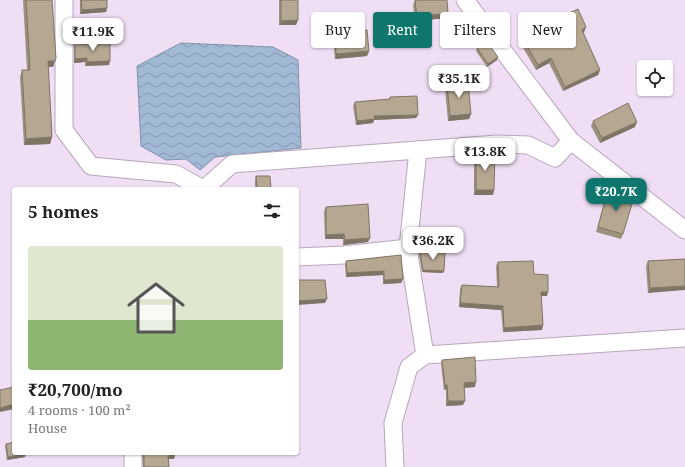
<!DOCTYPE html>
<meta charset="utf-8">
<style>
:root{--surface:#fff;--page:#f2f2f2;--text:#202124;--muted:#757577;--line:#e0e0e0;--accent:#0f766e}
body{margin:0;font-family:"Noto Serif",serif;background:var(--page);color:var(--text);height:100vh;display:flex;flex-direction:column;font-size:15px;white-space:nowrap}
*{box-sizing:border-box;margin:0}
p{font-size:13px;color:var(--muted)}
.icon{flex:none;width:22px;height:22px;fill:none;stroke:currentColor;stroke-width:2;stroke-linecap:round;stroke-linejoin:round}
.map{position:relative;flex:1;overflow:hidden}
.sheet{position:absolute;left:12px;top:187px;width:287px;height:268px;display:flex;flex-direction:column;background:var(--surface);border-radius:4px;box-shadow:0 1px 3px #0004}
.sheet>*{flex:none}
.top-card{position:absolute;left:311px;top:12px;width:314px;height:36px;display:flex;gap:8px}
.tools{position:absolute;left:637px;top:60px;display:grid;gap:8px}
.tools a{display:grid;place-items:center;width:36px;height:36px;border-radius:4px;background:var(--surface);box-shadow:0 1px 3px #0004;font-size:20px}
.price{position:absolute;translate:-50% -34px;padding:0 9px;border-radius:8px;background:#fff;color:#222;font-size:13px;line-height:26px;filter:drop-shadow(0 1px 2px #0008)}
.price::after{content:'';position:absolute;left:50%;top:24px;width:12px;height:9px;margin-left:-6px;background:inherit;clip-path:polygon(0 0,100% 0,50% 100%)}
.price.current{background:var(--accent);color:#fff}
ul{padding:0;list-style:none}
li{display:grid;align-content:center;gap:8px;height:212px;padding:0 16px}
li+li{border-top:1px solid var(--line)}
li span{display:grid;place-items:center;height:124px;border-radius:4px;color:#555}
li>.icon{margin-inline-start:auto}
span .icon{width:72px;height:72px;fill:#fffc;stroke-width:1}
li b{font-size:17px}
h2{display:flex;justify-content:space-between;align-items:center;height:48px;padding:0 16px;font-size:17px}
.pill{padding:0 14px;border-radius:4px;background:var(--surface);box-shadow:0 1px 3px #0004;font-size:14px;line-height:36px}
.pill.current{background:var(--accent);color:#fff}
.map>svg:first-child{display:block}
.water{fill:url(#water-waves);stroke:#8291a8}
.lines{fill:none;stroke-linecap:round;stroke-linejoin:round}
.street-casing{stroke:#b7a7bc;stroke-width:19}
.street{stroke:#fff;stroke-width:17}
.wall{fill:#9d907e}
.shaded-wall{fill:#7f7566}
.building{fill:#b6a792;stroke:#7f7566}
</style>
<div class="map">
<svg width="685" height="467" viewBox="0 0 685 467">
<defs>
<pattern id="water-waves" width="16" height="10" patternUnits="userSpaceOnUse"><rect width="16" height="10" fill="#a2b9d6"/><path d="M0 5q4-4 8 0t8 0" fill="none" stroke="#8597af"/></pattern>
</defs>
<rect width="100%" height="100%" fill="#efdef4"/>
<path class="water" d="M181,43l92,4 25,13 3,88 -86,9 -15,13 -14,-11 -20,1 -25,-14 -4,-80z"/>
<g class="lines">
<g class="street-casing">
<g id="street">
<path d="M64,0v130l27,36 85,8 27,15"/>
<path d="M465,0l106,141 114,89"/>
<path d="M204,189l28,-25 186,-14"/>
<path d="M297,257l47,-2 64,-7 10,-98 79,-6 31,1 27,13 16,-17"/>
<path d="M425,355l260,-17"/>
<path d="M133,453v14"/>
<path d="M395,467l-2,-44 16,-56 16,-12 -17,-107"/>
</g>
</g>
<use href="#street" class="street"/>
</g>
<g class="wall">
<path d="M23,0h29l2,64 -1,3h-5l4,70 -2,7 -26,1 -4,-68 2,-7h5z"/>
<path d="M80,0h27v8l-1,4 -26,2z"/>
<path d="M279,0h19l-2,25h-17z"/>
<path d="M415,0l33,13 -1,5 -32,3 -2,-16z"/>
<path d="M539,27h47l-2,5 -1,1 17,37 -2,5 -35,16 -14,-28 -13,7 -18,-31 2,-5z"/>
<path d="M335,33l34,18 -2,5 -32,3 -2,-21z"/>
<path d="M75,43l6,1 28,21 -24,1v-4l-11,1v-16z"/>
<path d="M477,48l20,12 -10,7 -11,-16z"/>
<path d="M447,84l24,30 -2,5 -21,2 -3,-32z"/>
<path d="M390,97l26,21 -42,2 -1,3 -17,2 -3,-19 2,-4 34,-3z"/>
<path d="M593,121l42,6 -35,16 -9,-17z"/>
<path d="M476,154l18,36 -1,5h-19v-36z"/>
<path d="M256,176l15,13 -16,-1v-8z"/>
<path d="M608,189l15,45 -2,5 -25,-7z"/>
<path d="M326,207l42,35 -25,3v-6h-18l-1,-28z"/>
<path d="M420,252l23,21 -21,-1 -3,-17z"/>
<path d="M401,255l2,24 -2,4 -18,1v-9l-37,2 -1,-12 1,-4z"/>
<path d="M685,259l-37,34 -2,-27 2,-5z"/>
<path d="M498,262l36,12 13,22h-6l2,29 -1,5 -39,2 -2,-22 -42,-3 1,-18 2,-4 35,2 -1,-21z"/>
<path d="M442,360l33,27 -11,1 -1,17 -17,1v-17l-2,1 -3,-26z"/>
<path d="M6,444l19,13 -18,3 -2,-14z"/>
<path d="M142,453h33v2l-1,4h-5v8h-26z"/>
</g>
<g class="shaded-wall">
<path d="M107,8l-1,4 -26,2 2,-4z"/>
<path d="M448,13l-1,5 -32,3 2,-4z"/>
<path d="M298,20l-2,5h-17l2,-4z"/>
<path d="M586,27l-2,5 -4,2 2,-4z"/>
<path d="M369,51l-2,5 -32,3 1,-5z"/>
<path d="M498,57l-1,3 -10,7 1,-3z"/>
<path d="M56,58l-3,9h-8l3,-6z"/>
<path d="M87,58l-2,4 -11,1 1,-4z"/>
<path d="M551,58l-2,5 -13,7 2,-5z"/>
<path d="M110,61l-1,4 -24,1 2,-4z"/>
<path d="M600,70l-2,5 -35,16 2,-4z"/>
<path d="M471,114l-2,5 -21,2 2,-5z"/>
<path d="M418,115l-2,3 -42,2 -1,3 -17,2 1,-4 17,-5z"/>
<path d="M637,122l-2,5 -35,16 2,-5z"/>
<path d="M52,137l-2,7 -26,1 2,-6z"/>
<path d="M476,190h18l-1,5h-19z"/>
<path d="M344,234l-1,5h-18l1,-4z"/>
<path d="M370,238l-2,4 -25,3 2,-5z"/>
<path d="M423,270l21,1 -1,2 -21,-1z"/>
<path d="M384,271l-1,4 -37,2 1,-4z"/>
<path d="M403,279l-2,4 -18,1 1,-4z"/>
<path d="M685,286v4l-37,3 2,-5z"/>
<path d="M541,292h7l-1,4h-8z"/>
<path d="M327,299l-2,4 -28,2v-4z"/>
<path d="M460,303l43,3 -2,4 -42,-3z"/>
<path d="M543,325l-1,5 -39,2 1,-4z"/>
<path d="M476,382l-1,5 -13,1 2,-5z"/>
<path d="M445,385h2l-1,4 -2,1z"/>
<path d="M448,401h17l-2,4 -17,1z"/>
<path d="M14,404v5l-14,3v-4z"/>
<path d="M26,454l-1,3 -18,3 1,-3z"/>
<path d="M175,455l-1,4h-7l1,-3z"/>
</g>
<g class="building">
<path d="M26,0h26l4,58 -1,3h-7l4,76 -26,2 -4,-69h8z"/>
<path d="M81,0h26v8l-25,2z"/>
<path d="M281,0h17v20l-17,1z"/>
<path d="M415,0h32l1,13 -31,4z"/>
<path d="M578,9l8,18 -4,3 18,40 -35,17 -14,-29 -13,7 -18,-31 18,-10 1,3z"/>
<path d="M367,30l2,21 -33,3 -1,-21z"/>
<path d="M81,42v2l29,-1v18l-23,1v-4l-12,1v-16z"/>
<path d="M487,42l11,15 -10,7 -11,-16z"/>
<path d="M468,82l3,32 -21,2 -3,-32z"/>
<path d="M417,96l1,19 -44,1 1,3 -18,2 -2,-19 35,-3v-2z"/>
<path d="M628,103l9,19 -35,16 -9,-17z"/>
<path d="M476,154l19,1 -1,35h-18z"/>
<path d="M256,176h14l1,13h-43l29,-1z"/>
<path d="M608,189l26,8 -11,37 -25,-7z"/>
<path d="M368,204l2,34 -25,2 -1,-6 -18,1v-28z"/>
<path d="M420,252l25,1 -1,18 -21,-1z"/>
<path d="M401,255l2,24 -19,1v-9l-37,2 -1,-12z"/>
<path d="M685,259v27l-35,2 -2,-27z"/>
<path d="M533,261l1,13 14,1v17h-7l2,33 -39,3 -1,-22 -43,-3 2,-18 37,2 -1,-25z"/>
<path d="M297,280h28l2,19 -30,2z"/>
<path d="M475,357l1,25 -12,1 1,18h-17l-1,-16h-2l-3,-25z"/>
<path d="M14,387v17l-14,4v-18z"/>
<path d="M14,442v11h12v1l-18,3 -2,-13z"/>
<path d="M144,453h31v2l-7,1 1,11h-25z"/>
</g>
</svg>
<div class="tools">
<a><svg class="icon" aria-label="locate" viewBox="0 0 24 24"><circle cx="12" cy="12" r="6"/><path d="M12 2v4M12 18v4M2 12h4M18 12h4"/></svg></a>
</div>
<b class="price" style="left:93px;top:52px">₹11.9K</b>
<b class="price" style="left:459px;top:99px">₹35.1K</b>
<b class="price" style="left:485px;top:172px">₹13.8K</b>
<b class="price current" style="left:616px;top:212px">₹20.7K</b>
<b class="price" style="left:433px;top:261px">₹36.2K</b>
<div class="top-card">
<a class="pill">Buy</a>
<a class="pill current">Rent</a>
<a class="pill">Filters</a>
<a class="pill">New</a>
</div>
<section class="sheet">
<h2>5 homes<svg class="icon" aria-label="filters" viewBox="0 0 24 24"><path d="M4 7h16M4 17h16"/><circle cx="9" cy="7" r="2"/><circle cx="15" cy="17" r="2"/></svg></h2>
<ul>
<li><span style="background:linear-gradient(#dfe7d0 60%,#8fb573 0)"><svg class="icon" aria-label="home" viewBox="0 0 24 24"><path d="M3 11l9-7 9 7M6 9v11h12V9"/></svg></span><div><b>₹20,700/mo</b><p>4 rooms · 100 m²</p><p>House</p></div></li>
</ul>
</section>
</div>
